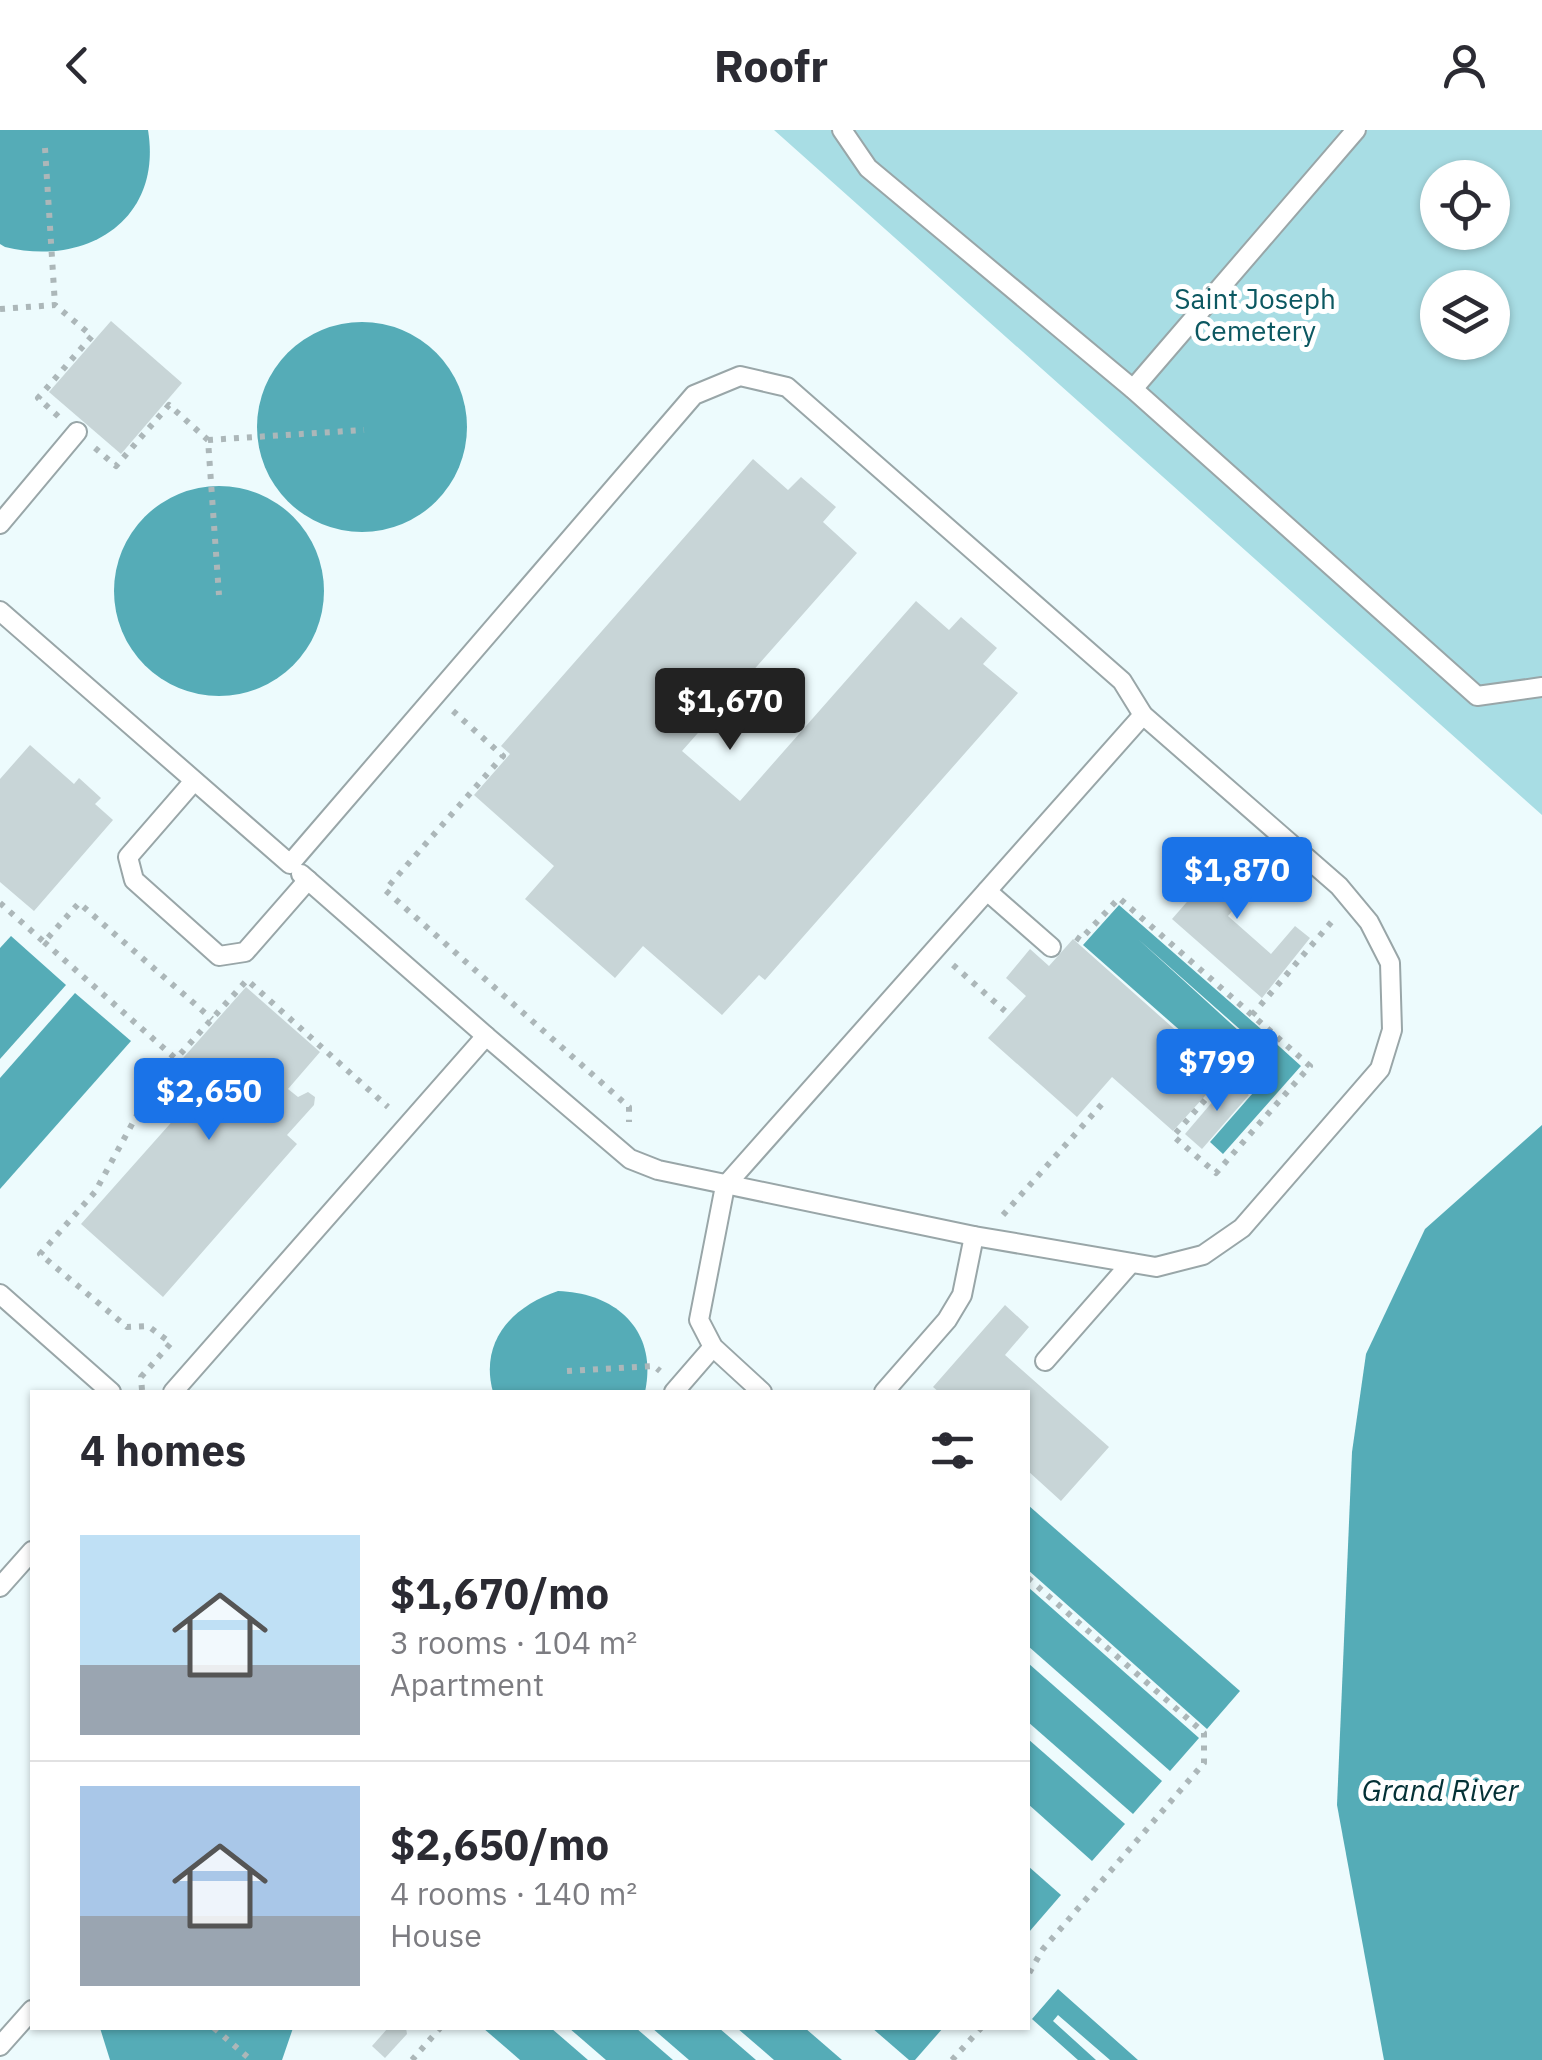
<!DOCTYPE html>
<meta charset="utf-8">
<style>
:root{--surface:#fff;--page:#f7f7f7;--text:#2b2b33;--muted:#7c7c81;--line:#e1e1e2;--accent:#1a73e8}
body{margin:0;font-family:"IBM Plex Sans",sans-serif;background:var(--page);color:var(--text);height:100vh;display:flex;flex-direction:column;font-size:38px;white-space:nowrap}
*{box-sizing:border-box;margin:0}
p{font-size:32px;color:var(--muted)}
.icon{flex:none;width:55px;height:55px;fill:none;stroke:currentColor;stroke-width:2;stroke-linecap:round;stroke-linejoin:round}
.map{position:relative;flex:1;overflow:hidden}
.details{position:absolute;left:30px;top:1260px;width:1000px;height:640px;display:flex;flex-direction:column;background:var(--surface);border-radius:0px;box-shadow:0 2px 8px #0004}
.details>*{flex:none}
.tools{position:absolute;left:1420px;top:30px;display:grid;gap:20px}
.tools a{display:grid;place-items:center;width:90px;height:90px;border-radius:50%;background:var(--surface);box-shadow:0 2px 8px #0004;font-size:50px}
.price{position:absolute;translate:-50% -85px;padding:0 22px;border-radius:10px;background:var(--accent);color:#fff;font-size:32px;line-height:65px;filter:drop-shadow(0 2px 5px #0008)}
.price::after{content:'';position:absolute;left:50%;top:60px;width:30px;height:22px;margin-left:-15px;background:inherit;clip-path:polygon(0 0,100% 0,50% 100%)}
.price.current{background:#222;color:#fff}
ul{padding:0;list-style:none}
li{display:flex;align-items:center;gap:30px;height:250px;padding:0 50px}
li+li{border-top:2px solid var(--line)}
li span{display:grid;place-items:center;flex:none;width:280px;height:200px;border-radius:0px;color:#555}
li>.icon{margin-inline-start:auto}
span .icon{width:120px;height:120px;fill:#fffc;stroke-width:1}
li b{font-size:42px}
h2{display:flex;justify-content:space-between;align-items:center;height:120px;padding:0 50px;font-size:42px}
header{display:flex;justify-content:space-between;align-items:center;height:130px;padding:0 50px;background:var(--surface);font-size:45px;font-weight:800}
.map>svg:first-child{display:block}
.green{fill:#a8dde4;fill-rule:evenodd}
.water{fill:#55acb7}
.building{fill:#c8d5d7}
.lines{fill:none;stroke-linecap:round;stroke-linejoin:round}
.lane-casing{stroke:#99a6a8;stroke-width:22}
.path{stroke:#acb7b9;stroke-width:6;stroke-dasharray:5 8;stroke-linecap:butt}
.lane{stroke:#fff;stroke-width:18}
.labels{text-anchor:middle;stroke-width:10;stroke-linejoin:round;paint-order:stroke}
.park-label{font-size:28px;fill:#0c5861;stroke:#fff}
.water-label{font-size:30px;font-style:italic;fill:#043136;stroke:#fff}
</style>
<header><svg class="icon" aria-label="back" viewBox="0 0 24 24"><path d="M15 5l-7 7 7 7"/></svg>Roofr<svg class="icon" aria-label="person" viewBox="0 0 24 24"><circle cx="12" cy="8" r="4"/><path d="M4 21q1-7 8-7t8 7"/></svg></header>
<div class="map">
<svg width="1542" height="1930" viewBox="0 0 1542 1930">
<rect width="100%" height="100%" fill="#edfbfd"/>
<path class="green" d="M774,0h768v685zM1438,48h54v54h-54zM1438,158h54v54h-54z"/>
<g class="water">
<path d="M0,0h148c15,91 -63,137 -143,117l-5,-3z"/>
<circle cx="362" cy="297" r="105"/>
<circle cx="219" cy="461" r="105"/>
<path d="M1119,775l142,124 -9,11 -114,-101 112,102 -25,29 -142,-125z"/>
<path d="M11,806l55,49 -66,74v-111z"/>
<path d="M75,863l56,48 -131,148v-111z"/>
<path d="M1270,908l31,28 -78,88 -13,-12 63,-72 -7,-5 -21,23 -11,-10z"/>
<path d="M1542,995v935h-158l-47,-255 15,-353 14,-98 59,-125z"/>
<path d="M558,1161c59,2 100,40 87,101h-152c-14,-51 20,-86 65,-101z"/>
<path d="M1028,1375l212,186 -33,38 -179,-159z"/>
<path d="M1028,1457l171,151 -29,33 -142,-125z"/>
<path d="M1028,1533l134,118 -29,33 -105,-92z"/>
<path d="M1028,1609l97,85 -33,37 -64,-57z"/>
<path d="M1028,1736l33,29 -32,37 -1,-1z"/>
<path d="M1058,1859l80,71h-28l-52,-45 -5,6 43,39h-18l-46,-41z"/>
<path d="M100,1898h193l-11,32h-172z"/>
<path d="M483,1898h68l37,32h-68z"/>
<path d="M569,1898h67l37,32h-67z"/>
<path d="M652,1898h67l37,32h-67z"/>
<path d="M737,1898h68l37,32h-68z"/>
<path d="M872,1898h71l-28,32h-6z"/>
</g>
<g class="building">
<path d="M111,191l71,62 -61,71 -72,-62z"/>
<path d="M753,329l35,31 13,-13 35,30 -13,15 34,31 -175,198 58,50 176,-200 33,29 12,-13 36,31 -14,16 35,29 -253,287 -6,-5 -37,40 -79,-69 -28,32 -90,-79 29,-33 -80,-71 36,-41 -9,-8z"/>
<path d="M30,615l44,39 5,-6 22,20 -6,6 18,16 -79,91 -34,-29v-103z"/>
<path d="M1242,709l30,26 -44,51 43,38 24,-28 15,12 -48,60 -90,-79z"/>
<path d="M1073,809l152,135 -52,57 -61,-54 -35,40 -89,-79 38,-42 -20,-18 24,-29 19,17z"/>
<path d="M246,857l74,65 -32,37 10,8 10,-5 7,5 -1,8 -27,30 10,9 -134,153 -82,-73 104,-117 -25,-23z"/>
<path d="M1231,950l18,15 -47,54 -17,-15z"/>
<path d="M1005,1175l24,22 -24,28 104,92 -48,54 -33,-30v-79h-89l-6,-5z"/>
<path d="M388,1898h18l1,6 -22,24 -13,-12z"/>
</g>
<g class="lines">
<g class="lane-casing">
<g id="lane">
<path d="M842,0l26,38 265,221 344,307 65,-9"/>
<path d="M1133,259l223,-259"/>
<path d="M0,394l77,-92"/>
<path d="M0,481l290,253 404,-469 46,-19 47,11 335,294 21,34 196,171 30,36 21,41 2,67 -12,39 -138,159 -39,27 -47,12 -182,-31 -316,-66 -28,-11 -144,-123 -313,356"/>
<path d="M194,651l-66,76 6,23 85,76 26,-4 63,-72"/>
<path d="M301,744l185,162"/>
<path d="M987,761l64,56"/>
<path d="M0,1164l111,98"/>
<path d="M1045,1231l86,-98"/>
<path d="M674,1262l39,-45"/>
<path d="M762,1262l-49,-45 -14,-27 26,-134 418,-471"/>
<path d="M884,1262l63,-72 15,-25 12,-59"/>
<path d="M0,1457l32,-36"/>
<path d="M0,1916l32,-36"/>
</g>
</g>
<g class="path">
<path d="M45,18l10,157"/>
<path d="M0,179l55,-4 37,31 -54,62 21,19"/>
<path d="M208,310l156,-10"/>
<path d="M95,318l21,18 53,-61 39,35 11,155"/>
<path d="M453,581l50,45 -118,134 244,217v15"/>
<path d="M0,773l44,39 35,-39 133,116"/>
<path d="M1076,807l4,3 39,-42 191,168 -94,107 -43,-37 95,-107"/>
<path d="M44,812l132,117"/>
<path d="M953,835l52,46"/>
<path d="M1252,885l82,-96"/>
<path d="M1003,1085l99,-111"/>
<path d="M567,1241l87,-5 6,5"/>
<path d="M142,1260l-1,-13 30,-34 -23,-17 -21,1 -87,-73 55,-62 60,-110 92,-102 141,127"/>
<path d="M1028,1448l176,155v30l-161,186 -15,26"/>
<path d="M214,1898l37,32"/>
<path d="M412,1930l28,-32"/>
<path d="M952,1930l29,-32"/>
</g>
<use href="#lane" class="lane"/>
</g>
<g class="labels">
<g class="park-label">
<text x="1255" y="179">Saint Joseph<tspan x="1255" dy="32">Cemetery</tspan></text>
</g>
<g class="water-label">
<text x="1440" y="1671">Grand River</text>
</g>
</g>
</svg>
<div class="tools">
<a><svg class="icon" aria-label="locate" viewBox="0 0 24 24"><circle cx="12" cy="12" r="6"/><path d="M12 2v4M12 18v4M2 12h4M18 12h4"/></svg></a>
<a><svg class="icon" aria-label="layers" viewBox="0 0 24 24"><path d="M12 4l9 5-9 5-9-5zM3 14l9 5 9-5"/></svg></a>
</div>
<b class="price current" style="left:730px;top:623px">$1,670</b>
<b class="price" style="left:1237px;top:792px">$1,870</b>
<b class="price" style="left:1217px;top:984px">$799</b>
<b class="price" style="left:209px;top:1013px">$2,650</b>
<section class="details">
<h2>4 homes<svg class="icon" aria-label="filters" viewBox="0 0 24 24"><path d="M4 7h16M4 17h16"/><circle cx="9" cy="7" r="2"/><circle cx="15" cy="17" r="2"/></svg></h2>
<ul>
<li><span style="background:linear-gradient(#bfe0f5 65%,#9aa5b1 0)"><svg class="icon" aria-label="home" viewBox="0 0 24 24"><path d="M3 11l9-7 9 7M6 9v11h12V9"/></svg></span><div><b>$1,670/mo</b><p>3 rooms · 104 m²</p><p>Apartment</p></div></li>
<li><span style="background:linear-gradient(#a9c7e8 65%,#9aa5b1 0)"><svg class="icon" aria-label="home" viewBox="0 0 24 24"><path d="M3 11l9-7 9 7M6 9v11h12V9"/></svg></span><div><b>$2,650/mo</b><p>4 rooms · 140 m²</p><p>House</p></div></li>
</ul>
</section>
</div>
